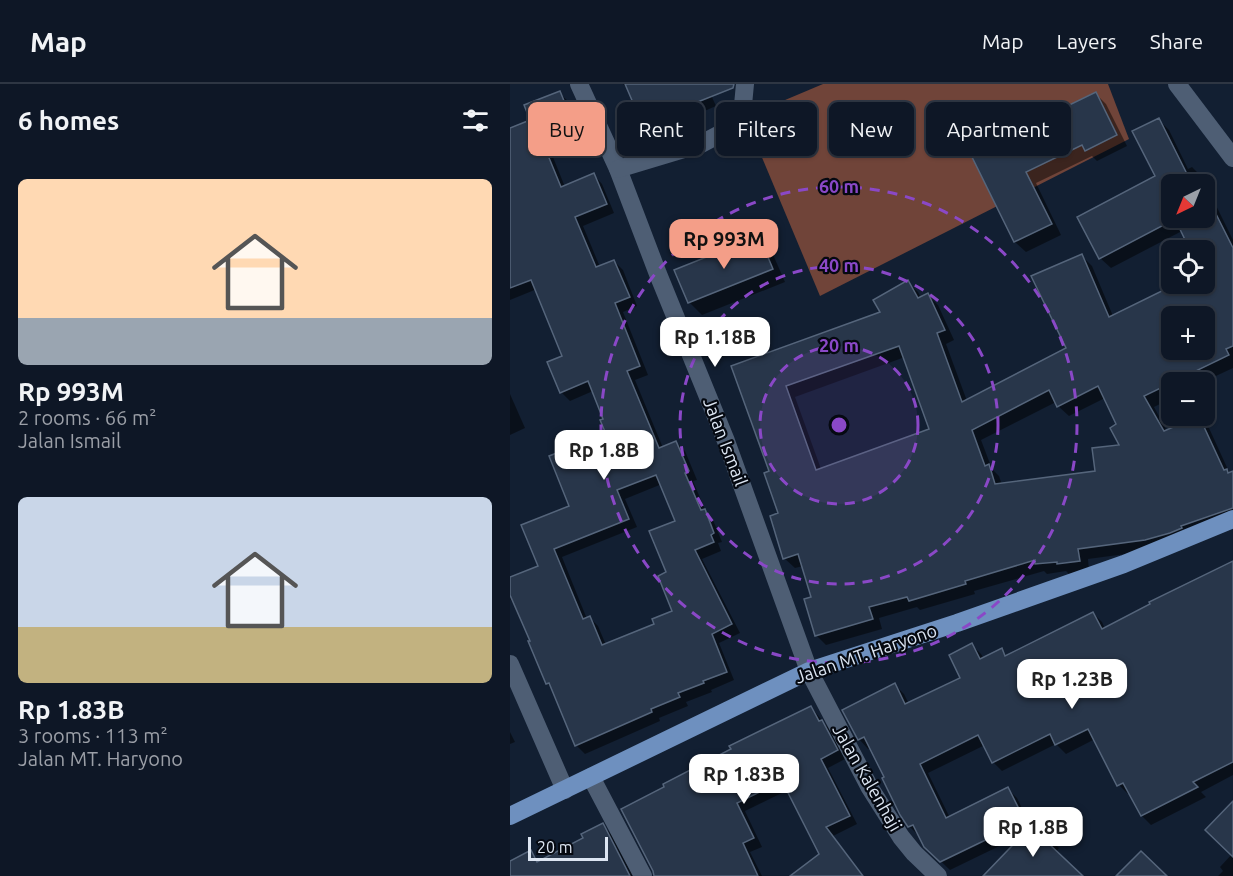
<!DOCTYPE html>
<meta charset="utf-8">
<style>
:root{--surface:#0e1726;--page:#17202e;--text:#f1f3f6;--muted:#9b9fa7;--line:#2e3643;--accent:#f49e88}
body{margin:0;font-family:Ubuntu,sans-serif;background:var(--page);color:var(--text);height:100vh;display:flex;flex-direction:column;font-size:22px;white-space:nowrap}
*{box-sizing:border-box;margin:0}
p{font-size:20px;color:var(--muted)}
.icon{flex:none;width:33px;height:33px;fill:none;stroke:currentColor;stroke-width:2;stroke-linecap:round;stroke-linejoin:round}
.map{position:relative;flex:1;overflow:hidden}
.panel{display:flex;flex-direction:column;background:var(--surface);width:510px}
.panel>*{flex:none}
.banner{position:absolute;left:18px;top:18px;width:570px;height:54px;display:flex;gap:12px}
.needle{width:39px;rotate:223deg}
.fabs{position:absolute;left:651px;top:90px;display:grid;gap:12px}
.fabs a{display:grid;place-items:center;width:54px;height:54px;border-radius:9px;background:var(--surface);box-shadow:0 2px 4px #0004,0 0 0 2px var(--line);font-size:30px}
.scale{position:absolute;left:18px;bottom:15px;width:80px;box-sizing:border-box;padding-left:6px;border:3px solid #dce5f2;border-top:0;font-size:16px;line-height:21px;white-space:nowrap;color:#dce5f2;-webkit-text-stroke:4px #050911;paint-order:stroke}
.price{position:absolute;translate:-50% -51px;padding:0 14px;border-radius:12px;background:#fff;color:#222;font-size:20px;line-height:39px;filter:drop-shadow(0 2px 3px #0008)}
.price::after{content:'';position:absolute;left:50%;top:36px;width:18px;height:14px;margin-left:-9px;background:inherit;clip-path:polygon(0 0,100% 0,50% 100%)}
.price.active{background:var(--accent);color:#111}
ul{padding:0;list-style:none}
li{display:grid;align-content:center;gap:12px;height:318px;padding:0 18px}
li span{display:grid;place-items:center;height:186px;border-radius:9px;color:#555}
li>.icon{margin-inline-start:auto}
span .icon{width:108px;height:108px;fill:#fffc;stroke-width:1}
li b{font-size:26px}
h2{display:flex;justify-content:space-between;align-items:center;height:72px;padding:0 18px;font-size:26px}
.chip{padding:0 21px;border-radius:9px;background:var(--surface);box-shadow:0 2px 4px #0004,0 0 0 2px var(--line);font-size:21px;line-height:54px}
.chip.active{background:var(--accent);color:#111}
header{display:flex;align-items:center;gap:36px;box-sizing:border-box;height:84px;padding:0 30px;background:var(--surface);border-bottom:2px solid var(--line)}
header strong{font-size:28px}
nav{display:flex;gap:33px;margin-inline-start:auto;font-size:21px}
main{display:flex;flex:1;min-height:0}
.map>svg:first-child{display:block}
.forest{fill:#704439}
.shadow{fill:#0007;fill-rule:evenodd}
.building{fill:#28364a;stroke:#55657b;stroke-width:1.5;fill-rule:evenodd}
.lines{fill:none;stroke-linecap:round;stroke-linejoin:round}
.minor{stroke:#4e5e74;stroke-width:18}
.major{stroke:#6e90bf;stroke-width:18}
.ring{fill:none;stroke:#8a48c7;stroke-width:3;stroke-dasharray:10 8}
.labels{text-anchor:middle;stroke-width:4.5;stroke-linejoin:round;paint-order:stroke}
.street-label{font-size:18px;fill:#dce5f2;stroke:#050911}
.centre{fill:#8a48c7;stroke:#050911;stroke-width:3}
.ring-label{font-size:18px;text-anchor:middle;font-weight:bold;fill:#8a48c7;stroke:#050911;stroke-width:4.5;stroke-linejoin:round;paint-order:stroke}
</style>
<header>
<strong>Map</strong>
<nav><a>Map</a><a>Layers</a><a>Share</a></nav>
</header>
<main>
<section class="panel">
<h2>6 homes<svg class="icon" aria-label="filters" viewBox="0 0 24 24"><path d="M4 7h16M4 17h16"/><circle cx="9" cy="7" r="2"/><circle cx="15" cy="17" r="2"/></svg></h2>
<ul>
<li><span style="background:linear-gradient(#ffd9b3 75%,#9aa5b1 0)"><svg class="icon" aria-label="home" viewBox="0 0 24 24"><path d="M3 11l9-7 9 7M6 9v11h12V9"/></svg></span><div><b>Rp 993M</b><p>2 rooms · 66 m²</p><p>Jalan Ismail</p></div></li>
<li><span style="background:linear-gradient(#c9d6e8 70%,#c2b280 0)"><svg class="icon" aria-label="home" viewBox="0 0 24 24"><path d="M3 11l9-7 9 7M6 9v11h12V9"/></svg></span><div><b>Rp 1.83B</b><p>3 rooms · 113 m²</p><p>Jalan MT. Haryono</p></div></li>
</ul>
</section>
<div class="map">
<svg width="723" height="792" viewBox="0 0 723 792">
<rect width="100%" height="100%" fill="#121f32"/>
<path class="forest" d="M313,0h285l21,55 -309,157 -75,-179z"/>
<g class="shadow">
<path d="M113,0h83l10,22 -23,10 10,25 -69,22 -9,-8 20,-28 -15,-37z"/>
<path d="M49,9l9,8 18,43 -33,13 12,30 29,-12 8,9 12,29 -31,13 17,41 14,-6 9,9 14,36 -14,6 25,63 -13,5 28,68 13,-6 9,9 12,29 -4,1 13,31 7,8 9,22 -4,1 3,8 -19,8 38,74 -21,10 15,37 -23,10 1,2 -26,10 2,4 -29,12 1,3 -75,33 -9,-9 -23,-56 -6,-6 -29,-74 -8,-10v-20l30,-13 68,-132 -3,-14 -12,-29 -23,10 -9,-9 3,-35 -27,-68 -27,11v-171l22,-9zM152,400l15,38 -9,51 6,39 -18,13 -50,20 -8,-19 -8,-8 -3,1 -25,-62 75,-30 -12,-28z"/>
<path d="M585,9l11,11 21,42 -30,15 -5,-5 -56,27 25,52 -35,17 -11,-10 -41,-84 37,-15 58,-28z"/>
<path d="M648,35l11,11 19,39 4,-2 10,10 31,63v128l-30,14h-31v16l-18,9 13,24 32,-14 10,11 21,46 3,-1v46l-77,31 -68,9 1,12 -20,3 -3,-3 -19,3 -3,-3 -70,20 1,3 -55,16 -3,-3 -38,11 3,11 -56,16 -10,-10 -3,-37 -10,-32 -8,2 -11,-10 -4,-44 -9,-42 -38,-105 149,-54 26,-31 10,10 3,6 7,-3 10,10 16,35 -8,4 21,57 101,-52 14,-93 10,10 21,50 67,-32h24v-34h-12l-10,-19 -71,37 -11,-10 57,-81zM662,100h32v34h-32zM662,232h32v34h-32zM395,273l26,73 -110,39 -26,-72zM595,314l13,27 4,21 -25,26 -95,13 -3,-9 -7,-7 -11,-29 75,-38 2,4 11,10z"/>
<path d="M249,154l12,12 14,32 -83,33 -12,-12 -14,-32z"/>
<path d="M0,310l15,34 -15,7z"/>
<path d="M723,479v212l-32,17 5,5 -55,28 -9,-9 -12,-23 -2,1 -9,-9 -24,-46 -29,15 -10,-10 -54,27 -9,-9 -8,-17 -57,28 22,45 58,-29 9,9 14,29 4,-3 24,24 -3,4 25,24h-96l39,-42 -74,36 -25,-24 -7,-11 -9,-9 -38,-79 -3,2 -9,-10 36,-54 9,9 5,10 53,-26 10,-33 9,9 3,5 17,-9 7,7 85,-44 9,9 3,7z"/>
<path d="M301,623l19,23 15,29 -17,9 29,56 -24,12 15,20 -18,9 -42,-75 -43,21 17,36 -12,5 12,24h-106z"/>
<path d="M0,648l5,10 -5,2z"/>
<path d="M723,740v52h-15l5,-5 -3,-4 12,-13z"/>
<path d="M92,741l9,9 22,42h-123v-13l20,-11 10,10 45,-23z"/>
</g>
<g class="building">
<path d="M115,0h109l-1,4 -48,19 10,25 -14,6 -57,17 -8,-18 27,-11z"/>
<path d="M50,7l18,44 -33,13 16,39 33,-14 13,31 -32,13 21,50 18,-7 16,37 -15,6 25,63 -13,5 32,77 17,-7 13,30 -4,2 16,37 4,-1 9,24 -3,2 3,7 -19,8 37,74 -20,10 15,38 -24,9 1,2 -26,10 2,4 -29,12 1,3 -77,34 -26,-63 -3,1 -18,-43h2l-20,-46v-18l28,-11 -17,-41 48,-19 -20,-50 57,-22 -6,-14 3,-1 -15,-38 -28,12 -13,-31 15,-6 -31,-76 -21,8v-160l20,-8 -6,-15zM146,391l19,46 -26,10 17,41 -8,4 14,35 -20,8 2,5 -52,21 -12,-29 -7,3 -29,-70 75,-30 -12,-29z"/>
<path d="M586,8l21,43 -32,16 -3,-6 -56,27 26,52 -38,18 -42,-85 38,-18 1,2 56,-27 -4,-6z"/>
<path d="M649,34l33,66h-20v34h32v-28l29,58v98l-7,3 3,6 -85,41 20,35 35,-15 25,54 3,-1 1,4 5,-2v37l-52,18 1,2 -12,5 -25,7 -67,9 2,12 -23,3v-2l-22,2v-4l-70,21 1,3 -57,17 -2,-4 -38,10 4,12 -58,17 -11,-37 7,-2 -13,-43 -15,5 -13,-43 8,-3 -14,-40 5,-2 -38,-105 149,-54 -7,-12 35,-20 10,18 10,-5 17,37 -8,3 25,69 104,-54 -35,-72 51,-22 27,63 67,-33h31l-3,-5v-29h-14l-15,-31 -76,40 -22,-42 78,-41 -23,-45zM662,232h32v34h-32zM389,262l30,83 -113,41 -30,-84zM588,302l18,38 -6,4 9,17 -27,3 3,23 -100,13 -6,-20 -4,2 -13,-36 77,-40 8,17z"/>
<path d="M249,152l14,33 -85,34 -14,-33z"/>
<path d="M723,477v201l-40,20 5,5 -57,29 -18,-33 -6,3 -29,-57 -33,16 -5,-11 -58,29 -14,-28 -58,29 26,54 62,-31 17,34 -85,41 -16,-15 -11,-22 -5,2 -8,-12 -18,-37 2,-1 -20,-40 -6,3 -16,-30 53,-27 10,21 55,-26 -11,-23 23,-12 8,16 22,-11 3,8 88,-44 9,17 48,-25 -1,-2z"/>
<path d="M301,622l8,15 3,-1 16,30 -17,9 29,57 -24,11 37,49h-73l29,-22 -37,-73 -45,22 17,35 -11,5 15,33h-104l-1,-5 -32,-62 43,-22 -1,-3 68,-35 -2,-3z"/>
<path d="M723,717v56l-28,-27z"/>
<path d="M525,738l16,16 -4,4 36,34h-100z"/>
<path d="M93,739l27,53h-120v-15l21,-11 6,12 46,-24 -2,-4z"/>
<path d="M631,767l26,25h-51z"/>
</g>
<g class="lines">
<g class="minor">
<path d="M69,0l39,85 40,105 68,167 83,230 61,117 31,49 13,16 24,23"/>
<path d="M667,0l56,74"/>
<path d="M108,85l83,-25 19,-10 14,-13 9,-16 2,-21"/>
<path d="M0,580l55,126"/>
<path d="M81,693l52,99"/>
</g>
<path class="major" d="M0,732l299,-145 148,-48 167,-59 109,-45"/>
</g>
<circle cx="329" cy="341" r="79" fill="#8a48c7" fill-opacity=".12"/>
<g class="ring">
<circle cx="329" cy="341" r="79"/>
<circle cx="329" cy="341" r="159"/>
<circle cx="329" cy="341" r="238"/>
</g>
<g class="labels">
<g class="street-label">
<text transform="translate(215 358) rotate(69)" y="6">Jalan Ismail</text>
<text transform="translate(356 570) rotate(-19)" y="6">Jalan MT. Haryono</text>
<text transform="translate(357 694) rotate(60)" y="6">Jalan Kalenhaji</text>
</g>
</g>
<circle cx="329" cy="341" r="9" class="centre"/>
<g class="ring-label">
<text x="329" y="109">60 m</text>
<text x="329" y="188">40 m</text>
<text x="329" y="268">20 m</text>
</g>
</svg>
<div class="fabs">
<a><svg class="needle" viewBox="-14 -14 28 28"><path d="M0-13l5 13h-10z" fill="#e53935"/><path d="M0 13l5-13h-10z" fill="#9b9fa7"/></svg></a>
<a><svg class="icon" aria-label="locate" viewBox="0 0 24 24"><circle cx="12" cy="12" r="6"/><path d="M12 2v4M12 18v4M2 12h4M18 12h4"/></svg></a>
<a>+</a>
<a>−</a>
</div>
<div class="scale">20 m</div>
<b class="price active" style="left:214px;top:186px">Rp 993M</b>
<b class="price" style="left:205px;top:284px">Rp 1.18B</b>
<b class="price" style="left:94px;top:397px">Rp 1.8B</b>
<b class="price" style="left:562px;top:626px">Rp 1.23B</b>
<b class="price" style="left:234px;top:721px">Rp 1.83B</b>
<b class="price" style="left:523px;top:774px">Rp 1.8B</b>
<div class="banner">
<a class="chip active">Buy</a>
<a class="chip">Rent</a>
<a class="chip">Filters</a>
<a class="chip">New</a>
<a class="chip">Apartment</a>
</div>
</div>
</main>
